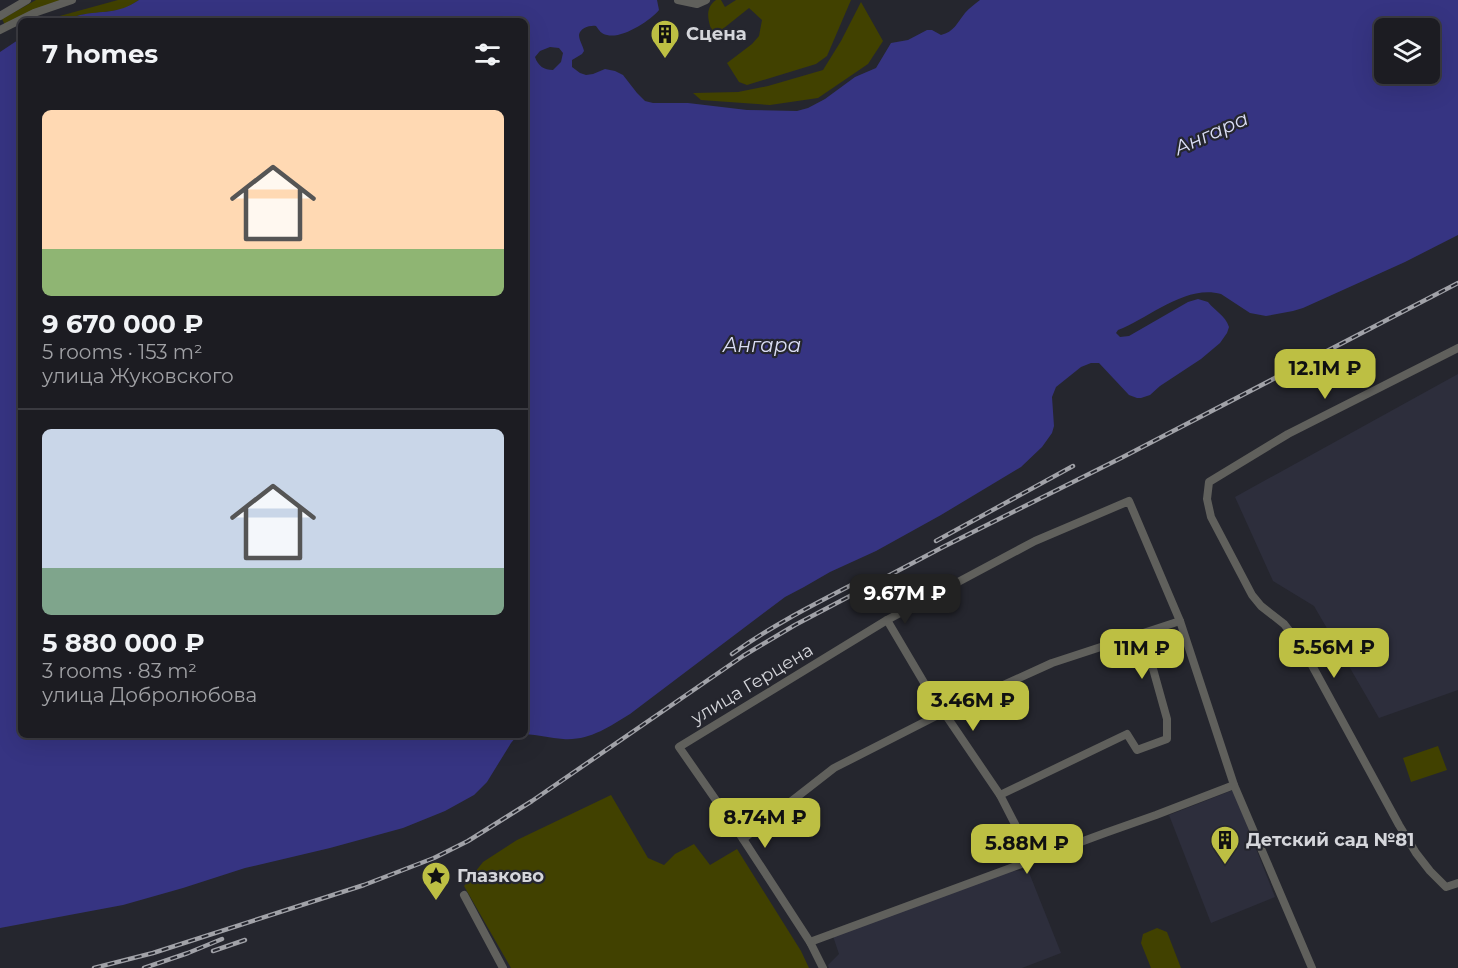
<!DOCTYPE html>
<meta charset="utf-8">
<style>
:root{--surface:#1c1c22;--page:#25252a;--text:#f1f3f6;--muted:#a0a1a5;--line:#3a3a40;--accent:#bdbf43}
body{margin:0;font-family:Montserrat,sans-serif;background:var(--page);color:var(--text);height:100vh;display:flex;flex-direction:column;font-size:22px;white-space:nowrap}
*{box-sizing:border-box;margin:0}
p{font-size:20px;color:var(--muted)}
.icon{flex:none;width:33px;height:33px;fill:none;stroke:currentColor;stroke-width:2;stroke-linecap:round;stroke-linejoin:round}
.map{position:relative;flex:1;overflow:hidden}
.details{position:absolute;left:18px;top:18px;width:510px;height:720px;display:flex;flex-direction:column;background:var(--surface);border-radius:9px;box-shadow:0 6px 24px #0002,0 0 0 2px var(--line)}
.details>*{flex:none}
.fabs{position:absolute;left:1374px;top:18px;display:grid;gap:12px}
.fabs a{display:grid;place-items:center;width:66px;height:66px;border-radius:9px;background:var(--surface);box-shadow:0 6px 24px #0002,0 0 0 2px var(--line);font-size:30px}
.price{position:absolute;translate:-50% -51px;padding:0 14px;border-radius:12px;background:var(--accent);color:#111;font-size:20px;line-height:39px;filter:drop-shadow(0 2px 3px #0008)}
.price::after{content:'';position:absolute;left:50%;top:36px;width:18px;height:14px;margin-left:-9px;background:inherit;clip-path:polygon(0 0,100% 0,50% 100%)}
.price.selected{background:#222;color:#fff}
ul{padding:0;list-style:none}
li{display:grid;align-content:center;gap:12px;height:318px;padding:0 24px}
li+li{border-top:2px solid var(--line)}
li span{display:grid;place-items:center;height:186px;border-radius:9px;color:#555}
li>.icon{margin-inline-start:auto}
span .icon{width:108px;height:108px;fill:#fffc;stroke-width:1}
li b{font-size:26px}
h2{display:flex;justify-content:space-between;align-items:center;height:72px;padding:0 24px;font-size:26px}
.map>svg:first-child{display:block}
.built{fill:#2d2e3c}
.green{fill:#414100}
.water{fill:#363482;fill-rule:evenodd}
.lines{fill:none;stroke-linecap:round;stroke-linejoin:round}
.street{stroke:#60605c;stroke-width:8}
.rail-casing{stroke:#a1a2a8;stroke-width:4.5}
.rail{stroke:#25262e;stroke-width:2;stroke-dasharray:7;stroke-linecap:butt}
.labels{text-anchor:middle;stroke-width:4.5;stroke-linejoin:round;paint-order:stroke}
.poi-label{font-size:18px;font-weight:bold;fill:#d5d6db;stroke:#25262e;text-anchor:start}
.street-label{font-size:18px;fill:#d5d6db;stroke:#25262e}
.water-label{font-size:20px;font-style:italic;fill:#daddf4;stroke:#25262e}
</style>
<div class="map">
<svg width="1458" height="968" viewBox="0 0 1458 968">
<rect width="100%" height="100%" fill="#25262e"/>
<g class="built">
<path d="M1458,374v316l-79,28 -65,-112 -41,-25 -38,-84z"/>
<path d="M1233,790l42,107 -64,26 -42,-108z"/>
<path d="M1028,870l33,83 -39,15h-193l-1,-3 11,-11 -6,-18 177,-65z"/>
</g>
<g class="green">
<path d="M36,0h26l-57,25 -3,-6z"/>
<path d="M118,0h21l-11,7 -8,3 -40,5 -19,6h-14l9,-4z"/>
<path d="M716,0h5l4,7 11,-7h115l-24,56 -11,8 -69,21 -8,-3 -12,-19 25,-19 7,-8 3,-16 -13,-12 -35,28c-5,-12 -11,-27 2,-36z"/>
<path d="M861,2l22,39 -15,23 -50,34 -48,7 -69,-5 -8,-7 45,-1 30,-6 55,-16 18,-29z"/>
<path d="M1438,746l9,24 -36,12 -8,-24z"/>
<path d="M611,795l37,63 16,7 11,-11 19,-10 16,21 27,-16 64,102 8,17h-298l-47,-82 19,-24 34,-22z"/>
<path d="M1157,928l10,4 14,36h-30l-10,-25 2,-9z"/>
</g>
<g class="water">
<path d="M139,0h518l2,10c-9,11 -37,29 -52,25 -6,-1 -8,-5 -11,-9 -6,-1 -16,2 -17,9 0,5 4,11 5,16l-2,3 -10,6v7l8,6 6,2 7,-1 12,-5 10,2 8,4 14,18 8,8 8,2h35l59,7 50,1 11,-3 17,-9 30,-22 21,-9 15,-25 17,-3 19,-10h5l9,5c13,-3 16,-12 24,-22 4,-5 10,-9 15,-13h478v235l-53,27 -102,46 -10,3 -27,5 -16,-3 -29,-19c-35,-10 -72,24 -103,36l-2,3 4,4 9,-1 59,-34 10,-3 10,3c7,9 17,13 21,25l-2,6 -7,10 -19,16 -41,27 -10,9 -9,3h-4l-8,-3 -30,-32h-8l-10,4 -25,20 -4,10 2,29 -2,7 -10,14 -21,20 -80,48 -65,36 -46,21 -26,15 -19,10 -155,117c-21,13 -41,27 -67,25 -12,-1 -25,-4 -38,-5v-713h-464c6,-2 13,-4 19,-6 23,-5 37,0 59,-15zM1430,28v46h-46v-46zM550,47l9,1 4,5 -2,9 -8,8c-9,0 -15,-4 -18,-13l5,-6z"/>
<path d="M21,38v697h500l-5,2 -5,6 -24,39 -13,13 -29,16 -42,17 -73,20 -85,20 -62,20 -60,17 -123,23v-876z"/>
</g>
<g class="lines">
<g class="street">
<path d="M678,0l19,4 9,-4"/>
<path d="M0,16l27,-16"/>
<path d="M0,30l34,-17 38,-13"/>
<path d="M1458,348l-170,86 -79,48 -2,17 4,18 41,78 9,11 23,18 18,23 97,178 17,28 14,18 16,16 12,-4"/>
<path d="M887,620l39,66 74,109 33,64"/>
<path d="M1000,795l127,-61 10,16 30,-11v-20l-24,-86"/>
<path d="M743,839l91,-71 110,-56 108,-49 128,-42"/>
<path d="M464,895l39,73"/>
<path d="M810,942l295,-109 51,-18 78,-30"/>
<path d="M823,968l-13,-26 -67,-103 -64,-92 208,-127 148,-79 94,-40 51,120 54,164 78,183"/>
</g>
<g class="rail-casing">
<g id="rail">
<path d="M936,541l137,-75"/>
<path d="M732,654c42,-30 87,-52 133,-76"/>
<path d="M213,951l32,-11"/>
<path d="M94,968l59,-15 211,-68 70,-27 34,-17 64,-40 211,-145 52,-31 148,-78 180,-90 335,-174"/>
<path d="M144,968l44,-15 34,-14"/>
</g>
</g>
<use href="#rail" class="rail"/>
</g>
<defs>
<g id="building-pin" transform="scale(1.5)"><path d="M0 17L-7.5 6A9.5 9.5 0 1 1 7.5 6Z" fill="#bdbf43" stroke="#25262e"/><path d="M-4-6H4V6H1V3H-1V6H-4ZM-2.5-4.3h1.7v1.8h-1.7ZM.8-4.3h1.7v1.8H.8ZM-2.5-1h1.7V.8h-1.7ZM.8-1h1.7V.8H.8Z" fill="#111"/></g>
<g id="sight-pin" transform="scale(1.5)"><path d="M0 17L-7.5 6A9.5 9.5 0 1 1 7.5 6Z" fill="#bdbf43" stroke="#25262e"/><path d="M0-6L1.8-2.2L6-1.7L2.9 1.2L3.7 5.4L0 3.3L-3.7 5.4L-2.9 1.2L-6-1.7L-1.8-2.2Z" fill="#111"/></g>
</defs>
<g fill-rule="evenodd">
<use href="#building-pin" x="665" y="34"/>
<use href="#building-pin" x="1225" y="840"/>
<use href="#sight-pin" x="436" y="876"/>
</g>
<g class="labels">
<g class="poi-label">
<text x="686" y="40">Сцена</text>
<text x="1246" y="846">Детский сад №81</text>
<text x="457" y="882">Глазково</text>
</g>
<g class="street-label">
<text transform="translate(752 684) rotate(-31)" y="6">улица Герцена</text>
</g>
<g class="water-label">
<text transform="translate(1211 133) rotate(-24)" y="7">Ангара</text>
<text x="762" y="352">Ангара</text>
</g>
</g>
</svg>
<div class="fabs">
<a><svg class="icon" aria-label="layers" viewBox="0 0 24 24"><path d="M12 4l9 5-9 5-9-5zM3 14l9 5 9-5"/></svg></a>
</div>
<b class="price" style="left:1325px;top:400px">12.1M ₽</b>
<b class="price selected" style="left:905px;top:625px">9.67M ₽</b>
<b class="price" style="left:1334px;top:679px">5.56M ₽</b>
<b class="price" style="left:1142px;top:680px">11M ₽</b>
<b class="price" style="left:973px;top:732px">3.46M ₽</b>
<b class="price" style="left:765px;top:849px">8.74M ₽</b>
<b class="price" style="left:1027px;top:875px">5.88M ₽</b>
<section class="details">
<h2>7 homes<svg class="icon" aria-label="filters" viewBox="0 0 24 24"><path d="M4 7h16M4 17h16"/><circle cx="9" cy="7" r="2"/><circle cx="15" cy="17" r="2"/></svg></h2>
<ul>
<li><span style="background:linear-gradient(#ffd9b3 75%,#8fb573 0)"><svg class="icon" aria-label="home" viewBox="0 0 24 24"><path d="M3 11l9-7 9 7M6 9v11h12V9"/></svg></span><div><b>9 670 000 ₽</b><p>5 rooms · 153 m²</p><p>улица Жуковского</p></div></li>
<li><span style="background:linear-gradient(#c9d6e8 75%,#7fa58c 0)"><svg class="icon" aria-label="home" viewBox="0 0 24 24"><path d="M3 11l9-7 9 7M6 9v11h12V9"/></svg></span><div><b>5 880 000 ₽</b><p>3 rooms · 83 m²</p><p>улица Добролюбова</p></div></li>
</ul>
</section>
</div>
